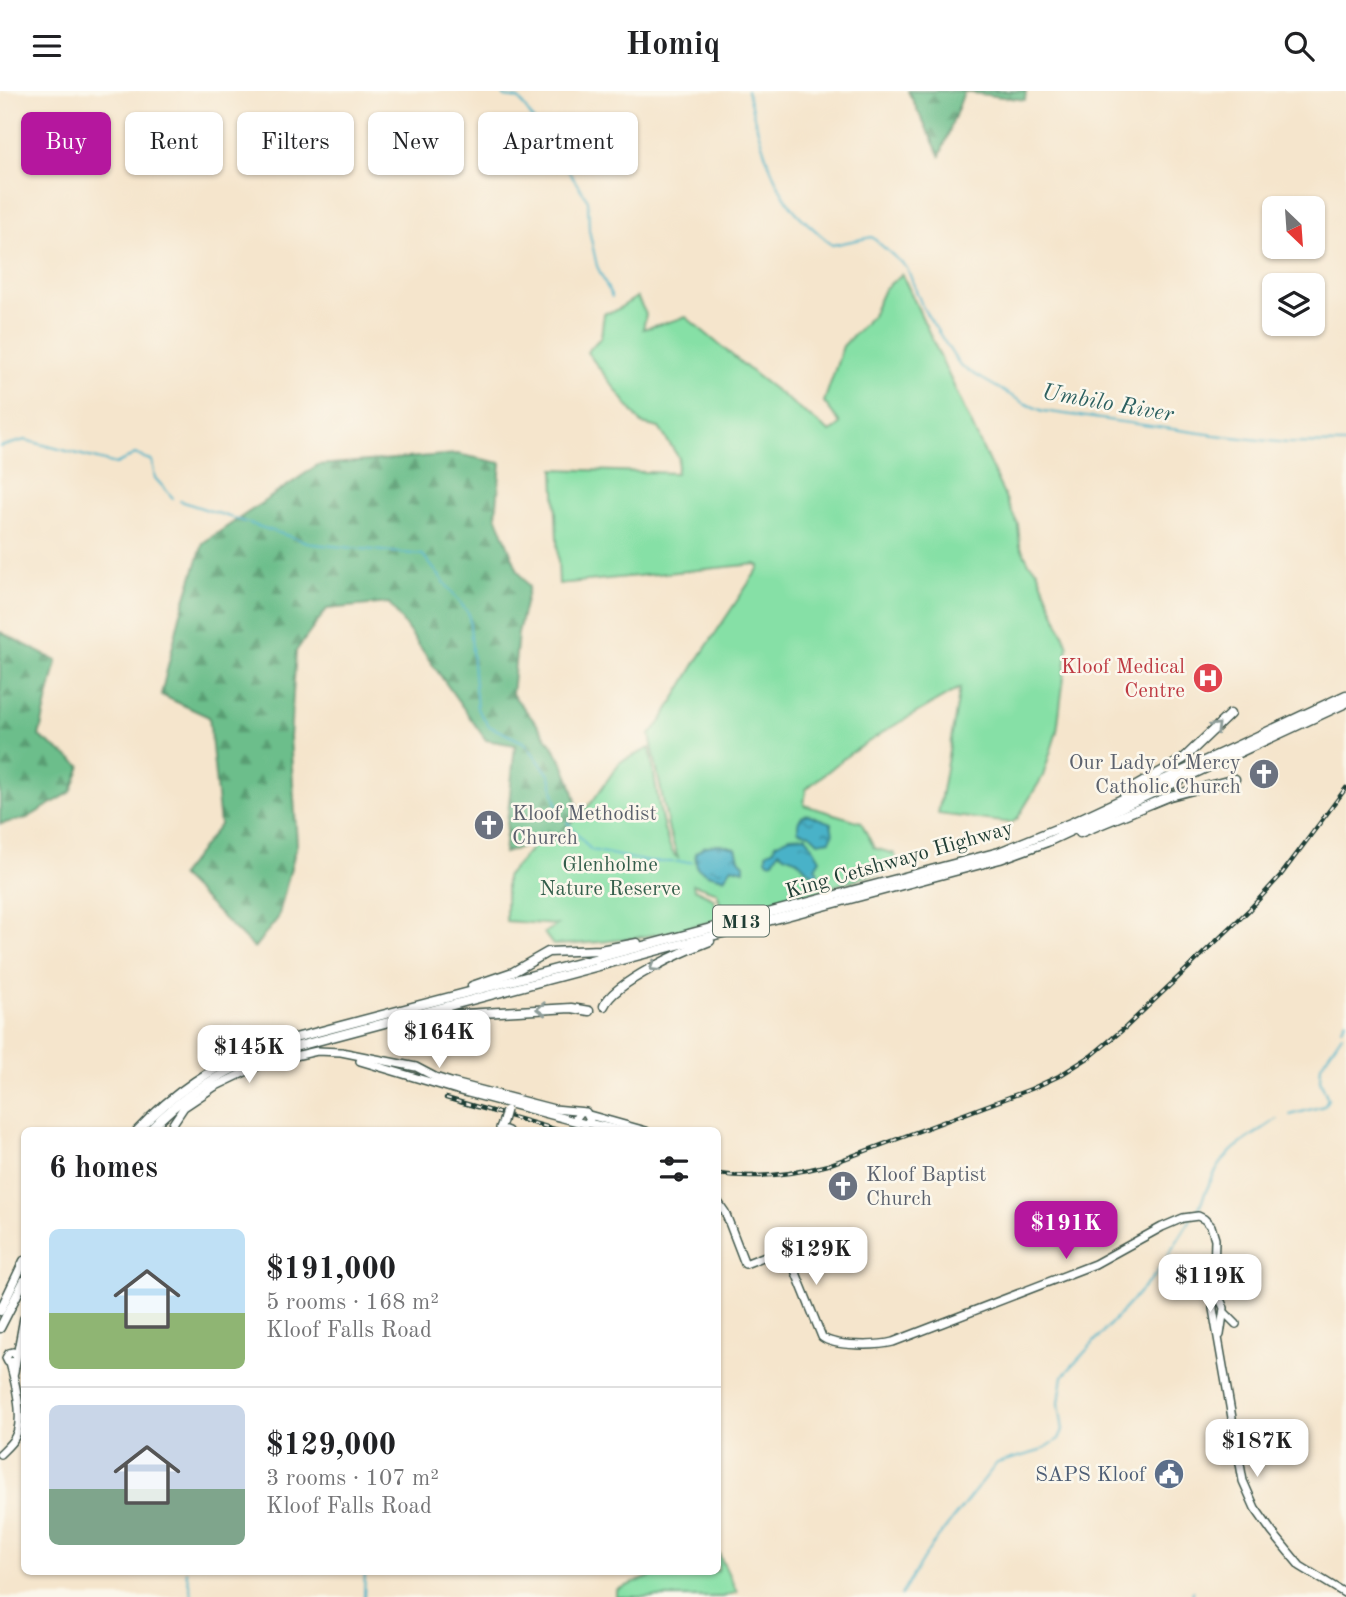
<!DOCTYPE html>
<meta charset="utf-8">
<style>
:root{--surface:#fff;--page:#f2f2f2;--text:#202124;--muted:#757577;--line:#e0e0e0;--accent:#b5179e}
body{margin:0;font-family:"Old Standard TT",serif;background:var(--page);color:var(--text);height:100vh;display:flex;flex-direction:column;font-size:26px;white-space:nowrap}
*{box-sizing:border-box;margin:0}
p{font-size:23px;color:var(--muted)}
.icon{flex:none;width:38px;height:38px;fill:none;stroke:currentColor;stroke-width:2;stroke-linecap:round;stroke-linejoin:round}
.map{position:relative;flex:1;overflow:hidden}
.side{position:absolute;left:21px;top:1036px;width:700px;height:448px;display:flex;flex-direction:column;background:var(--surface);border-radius:10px;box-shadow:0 2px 5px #0004}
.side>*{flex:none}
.hud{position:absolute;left:21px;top:21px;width:700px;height:63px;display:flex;gap:14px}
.needle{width:46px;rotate:155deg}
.controls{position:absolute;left:1262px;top:105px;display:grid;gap:14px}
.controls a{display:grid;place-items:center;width:63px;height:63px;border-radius:10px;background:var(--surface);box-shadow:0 2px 5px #0004;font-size:35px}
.price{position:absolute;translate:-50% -60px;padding:0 16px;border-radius:14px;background:#fff;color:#222;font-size:23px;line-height:46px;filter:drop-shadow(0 2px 4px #0008)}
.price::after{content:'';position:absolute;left:50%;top:42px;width:21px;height:16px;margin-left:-10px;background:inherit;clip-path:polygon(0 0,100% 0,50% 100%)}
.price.on{background:var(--accent);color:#fff}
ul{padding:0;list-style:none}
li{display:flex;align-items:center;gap:21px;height:175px;padding:0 28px}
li+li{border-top:2px solid var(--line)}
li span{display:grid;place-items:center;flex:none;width:196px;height:140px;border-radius:10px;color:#555}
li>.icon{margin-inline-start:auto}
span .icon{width:84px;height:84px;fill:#fffc;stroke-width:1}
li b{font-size:30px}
h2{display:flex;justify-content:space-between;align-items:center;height:84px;padding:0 28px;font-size:30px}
.pill{padding:0 24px;border-radius:10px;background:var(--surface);box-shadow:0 2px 5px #0004;font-size:24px;line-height:63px}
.pill.on{background:var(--accent);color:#fff}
header{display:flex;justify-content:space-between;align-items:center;height:91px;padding:0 28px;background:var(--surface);font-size:32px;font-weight:700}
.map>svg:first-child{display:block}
.green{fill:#86e0a6;stroke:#528e6d;stroke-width:2}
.forest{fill:url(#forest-firs);stroke:#467e60;stroke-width:2}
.water{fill:url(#water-ripples);stroke:#34787e;stroke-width:2}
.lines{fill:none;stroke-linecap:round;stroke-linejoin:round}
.stream{stroke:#4ab2c8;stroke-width:2}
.major-casing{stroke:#3f564b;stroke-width:10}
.highway-casing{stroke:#3f564b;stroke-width:11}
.major{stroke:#fff;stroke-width:7}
.highway{stroke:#fff;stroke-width:8}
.rail-casing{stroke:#1f3d34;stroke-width:4.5}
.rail{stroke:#fbf7ec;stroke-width:2;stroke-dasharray:5;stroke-linecap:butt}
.major-bridge-casing{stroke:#3f564b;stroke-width:10;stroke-linecap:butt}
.major-bridge{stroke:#fff;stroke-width:7}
.oneway{stroke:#8f9e9a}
.labels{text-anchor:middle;stroke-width:5;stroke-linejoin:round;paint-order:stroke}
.shield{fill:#fbf7ec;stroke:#61756b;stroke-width:2}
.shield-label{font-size:19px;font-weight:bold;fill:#1f3d34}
.health-label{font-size:21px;fill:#be3a42;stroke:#fbf7ec;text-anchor:end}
.worship-label{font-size:21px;fill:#5b616d;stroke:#fbf7ec;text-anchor:start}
.street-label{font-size:21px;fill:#1f3d34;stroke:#fbf7ec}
.park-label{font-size:21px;fill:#345e4b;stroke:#fbf7ec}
.service-label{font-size:21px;fill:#4e5e75;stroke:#fbf7ec;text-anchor:end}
.water-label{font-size:23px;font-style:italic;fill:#2c6060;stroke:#fbf7ec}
</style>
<header><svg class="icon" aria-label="menu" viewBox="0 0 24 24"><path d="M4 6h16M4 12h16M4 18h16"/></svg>Homiq<svg class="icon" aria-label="search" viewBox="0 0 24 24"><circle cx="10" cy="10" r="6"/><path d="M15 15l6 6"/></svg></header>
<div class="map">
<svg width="1346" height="1506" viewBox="0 0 1346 1506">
<defs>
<pattern id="forest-firs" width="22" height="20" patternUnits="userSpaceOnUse" patternTransform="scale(1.75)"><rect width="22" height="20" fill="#6cbe8b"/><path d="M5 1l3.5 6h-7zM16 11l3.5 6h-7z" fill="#589c72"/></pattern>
<pattern id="water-ripples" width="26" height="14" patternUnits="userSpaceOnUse" patternTransform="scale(1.75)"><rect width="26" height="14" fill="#4ab2c8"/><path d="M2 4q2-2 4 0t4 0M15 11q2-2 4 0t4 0" fill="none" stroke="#3d92a3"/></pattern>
</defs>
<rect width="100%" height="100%" fill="#fbf7ec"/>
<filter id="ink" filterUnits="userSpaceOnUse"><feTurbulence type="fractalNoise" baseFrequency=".0143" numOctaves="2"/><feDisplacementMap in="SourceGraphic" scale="14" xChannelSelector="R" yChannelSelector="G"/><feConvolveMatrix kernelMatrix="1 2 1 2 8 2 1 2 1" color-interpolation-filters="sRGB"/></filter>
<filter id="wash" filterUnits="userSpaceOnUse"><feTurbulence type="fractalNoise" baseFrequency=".00686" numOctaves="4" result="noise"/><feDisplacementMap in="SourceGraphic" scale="28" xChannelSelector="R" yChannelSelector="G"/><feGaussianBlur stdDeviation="1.57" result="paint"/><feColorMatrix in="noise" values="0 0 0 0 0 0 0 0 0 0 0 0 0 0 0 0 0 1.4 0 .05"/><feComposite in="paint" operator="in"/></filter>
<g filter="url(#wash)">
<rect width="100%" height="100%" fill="#f5e5cc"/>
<g class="green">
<path d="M902,183l116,251 2,20 9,18 8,7 31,76 -11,85 -14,45 -26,43 -6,4 -73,-9 22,-126 -70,40 -42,27 -42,34 -2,16 57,17 13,26 21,6 2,14 -173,50 -7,-26 -24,-8 1,5 19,9 7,21c-55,17 -110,24 -167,26l-9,-12 13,-8 -51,-4v-44l26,-29v-11l33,-9 27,-26 28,-40 30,-14c4,21 12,101 28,110l-9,-27 -19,-96 12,-15 35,-59 63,-95 -4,-2 -197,20 -5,-115 122,4 3,-15 -20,-30 -17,-4 -55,-72 14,-15 3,-24 9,-1 24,-15 9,17 -3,15 43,-12 71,59 73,56 7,-4 3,-5 -16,-21 19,-56 29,-30 12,-27z"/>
<path d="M718,1461l19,40 -14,5h-107v-7l47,-18 55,-1z"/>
</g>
<g class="forest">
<path d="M908,0h118l-1,9 -61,-8 -24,64z"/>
<path d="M457,363l44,9 -5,52 22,56 11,16 -11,46 -6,61c32,38 60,70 66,120l-23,23 -51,16 11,-108 -29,-5 -97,-137 -62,6 -31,42 -6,86 7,107 -19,74 -24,30 -74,-72 40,-51 -11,-108 -48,-22 19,-79 23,-73 115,-78z"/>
<path d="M0,541l57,29 -18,75 42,30 -10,26 -44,26 -27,6z"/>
</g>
<g class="water">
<path d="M807,723l24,9 2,11 -3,6 -12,2 -8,-8 -12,-3v-8l3,-6z"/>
<path d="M806,745l14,23 -5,8 3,5 -3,3c-9,-3 -11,-11 -20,-16 -7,-3 -10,-2 -16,-8l-6,10 -5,1 -2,-3v-6l8,-4 1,-5 15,-7z"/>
<path d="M718,753l18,4 3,11 5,5v6l-12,-3 -8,11 -16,-4 -11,-6 -2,-15 9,-6z"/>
</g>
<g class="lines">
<g class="stream">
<path d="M501,0l4,6 14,2 69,101 1,30 8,36 15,31"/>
<path d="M747,0c10,37 23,92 49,121 11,12 24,22 36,33l40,-8 35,31 16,40 37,58 64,37 19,8 172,24 72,8 59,1"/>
<path d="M0,356l25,-7 91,24 19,-10 17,7 3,17 18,20"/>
<path d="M180,410l133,43 110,11 46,59 8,95 12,17 36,17 25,33 7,30"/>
<path d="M567,731l24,28 58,12h43"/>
<path d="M1342,937l4,-8"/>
<path d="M1290,1024l34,-9 4,-7 -8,-19 1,-15 21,-31"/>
<path d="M1198,1119c9,-22 18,-46 37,-62 13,-10 28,-19 42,-29"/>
<path d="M186,1480l6,26"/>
<path d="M901,1504l29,-47 67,-85 43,-12 19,-12 4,-9 -4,-27 4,-27 94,-103 34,-54"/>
<path d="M364,1506l1,-26"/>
<path d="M1192,1506l1,-6"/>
</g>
</g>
</g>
<g filter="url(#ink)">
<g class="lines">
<g class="major-casing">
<g id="major">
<path d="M360,970l97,29 121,32"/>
<path d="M589,1024l57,16"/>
<path d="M503,1030l-3,7 8,3"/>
<path d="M588,1032l35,8"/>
<path d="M168,1040l16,-24 30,-20 50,-24 53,-12 24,1 75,15 19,10 19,6 100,26 32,3 4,7 -4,5 -8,-2 -2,-4 4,-5"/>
<path d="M718,1111l7,10 20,52 41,-16 36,89c12,10 56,9 71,5l202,-78 67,-37 21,-9 15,-2 6,3 7,7 4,13 -2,70 30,172 12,27 17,24 28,34 46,28"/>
<path d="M1214,1195l10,22 -4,27"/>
<path d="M1224,1221l12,12"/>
<path d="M17,1265l7,-38"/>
<path d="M14,1281l3,-16 -4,-4 -4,1 -3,5 2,4 8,-1"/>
<path d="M0,1363c5,-5 12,-11 15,-17 10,-17 0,-56 -5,-74"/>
</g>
</g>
<g class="highway-casing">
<g id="highway">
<path d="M1124,702l59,-34 47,-45"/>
<path d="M1080,742l90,-37 65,-17"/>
<path d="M472,895l41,-14 35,-20 52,-2 37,-7"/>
<path d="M604,915c10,-24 82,-56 106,-65"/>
<path d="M428,925l143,-8 18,3"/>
<path d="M137,1040c36,-38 75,-65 124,-84l738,-195 74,-30 273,-127"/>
<path d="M149,1040c32,-35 69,-57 112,-75l739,-197 47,-17 299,-139"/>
<path d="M0,1220l24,-50"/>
<path d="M0,1237l24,-47"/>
</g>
</g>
<use href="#major" class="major"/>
<use href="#highway" class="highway"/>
<g class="rail-casing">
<g id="rail">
<path d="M446,1007l115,33"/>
<path d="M718,1083c37,5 73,1 110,-9l203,-76 28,-13 32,-20 35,-29 123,-117 32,-35 65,-87"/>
</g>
</g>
<use href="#rail" class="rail"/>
<g class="major-bridge-casing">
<path id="major-bridge" d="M503,1030l3,-11"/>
</g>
<use href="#major-bridge" class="major-bridge"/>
</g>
<defs><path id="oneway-chevron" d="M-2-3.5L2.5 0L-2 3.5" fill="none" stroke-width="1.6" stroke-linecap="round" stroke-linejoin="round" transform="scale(1.75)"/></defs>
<g class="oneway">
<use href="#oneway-chevron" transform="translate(1216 636) rotate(-44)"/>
<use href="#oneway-chevron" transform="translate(654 876) rotate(148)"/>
<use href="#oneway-chevron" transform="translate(541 918) rotate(178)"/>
</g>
</g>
<defs>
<g id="hospital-disc" transform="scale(1.575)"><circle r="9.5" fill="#e0444e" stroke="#fbf7ec"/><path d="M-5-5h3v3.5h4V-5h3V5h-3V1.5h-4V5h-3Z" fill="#fff"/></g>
<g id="church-disc" transform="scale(1.575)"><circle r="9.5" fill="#6b7280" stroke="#fbf7ec"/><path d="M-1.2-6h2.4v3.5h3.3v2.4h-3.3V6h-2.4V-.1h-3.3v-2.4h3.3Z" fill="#fff"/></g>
<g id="civic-disc" transform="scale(1.575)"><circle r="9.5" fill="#5c6f8a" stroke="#fbf7ec"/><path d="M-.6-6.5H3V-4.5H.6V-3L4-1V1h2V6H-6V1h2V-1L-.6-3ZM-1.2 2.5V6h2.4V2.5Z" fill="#fff"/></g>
</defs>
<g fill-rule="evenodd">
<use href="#hospital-disc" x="1208" y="587"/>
<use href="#church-disc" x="1264" y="683"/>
<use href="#church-disc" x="489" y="734"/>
<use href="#church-disc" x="843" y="1095"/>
<use href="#civic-disc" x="1169" y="1383"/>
</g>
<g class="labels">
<rect class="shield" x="713" y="814.5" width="56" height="31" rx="5"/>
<g class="shield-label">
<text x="741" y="837">M13</text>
</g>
<g class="health-label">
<text x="1185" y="582">Kloof Medical<tspan x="1185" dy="24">Centre</tspan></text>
</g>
<g class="worship-label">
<text x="1241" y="678" text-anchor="end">Our Lady of Mercy<tspan x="1241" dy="24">Catholic Church</tspan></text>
<text x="512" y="729">Kloof Methodist<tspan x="512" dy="24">Church</tspan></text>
<text x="866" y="1090">Kloof Baptist<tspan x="866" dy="24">Church</tspan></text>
</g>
<g class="street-label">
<text transform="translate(899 768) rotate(-16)" y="7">King Cetshwayo Highway</text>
</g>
<g class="park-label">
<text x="610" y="780">Glenholme<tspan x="610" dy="24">Nature Reserve</tspan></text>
</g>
<g class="service-label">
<text x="1146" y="1390">SAPS Kloof</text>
</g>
<g class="water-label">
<text transform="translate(1108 311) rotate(10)" y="8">Umbilo River</text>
</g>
</g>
</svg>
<div class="controls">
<a><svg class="needle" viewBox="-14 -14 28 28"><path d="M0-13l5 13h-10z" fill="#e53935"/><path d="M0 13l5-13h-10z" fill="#757577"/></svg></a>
<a><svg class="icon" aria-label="layers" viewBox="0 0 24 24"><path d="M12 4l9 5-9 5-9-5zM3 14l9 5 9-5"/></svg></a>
</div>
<b class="price" style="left:439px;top:979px">$164K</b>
<b class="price" style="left:249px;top:994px">$145K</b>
<b class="price on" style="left:1066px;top:1170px">$191K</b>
<b class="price" style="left:816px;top:1196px">$129K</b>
<b class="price" style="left:1210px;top:1223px">$119K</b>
<b class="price" style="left:1257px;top:1388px">$187K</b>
<div class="hud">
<a class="pill on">Buy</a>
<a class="pill">Rent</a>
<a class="pill">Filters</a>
<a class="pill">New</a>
<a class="pill">Apartment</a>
</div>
<section class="side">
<h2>6 homes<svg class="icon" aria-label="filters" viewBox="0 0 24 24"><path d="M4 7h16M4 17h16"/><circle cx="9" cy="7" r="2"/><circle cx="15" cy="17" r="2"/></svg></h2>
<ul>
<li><span style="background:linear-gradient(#bfe0f5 60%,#8fb573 0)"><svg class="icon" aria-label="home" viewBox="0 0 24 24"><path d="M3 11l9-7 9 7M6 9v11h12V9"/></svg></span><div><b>$191,000</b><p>5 rooms · 168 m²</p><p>Kloof Falls Road</p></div></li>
<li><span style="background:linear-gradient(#c9d6e8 60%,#7fa58c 0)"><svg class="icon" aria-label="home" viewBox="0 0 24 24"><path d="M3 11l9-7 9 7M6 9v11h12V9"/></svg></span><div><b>$129,000</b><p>3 rooms · 107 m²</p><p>Kloof Falls Road</p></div></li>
</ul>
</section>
</div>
